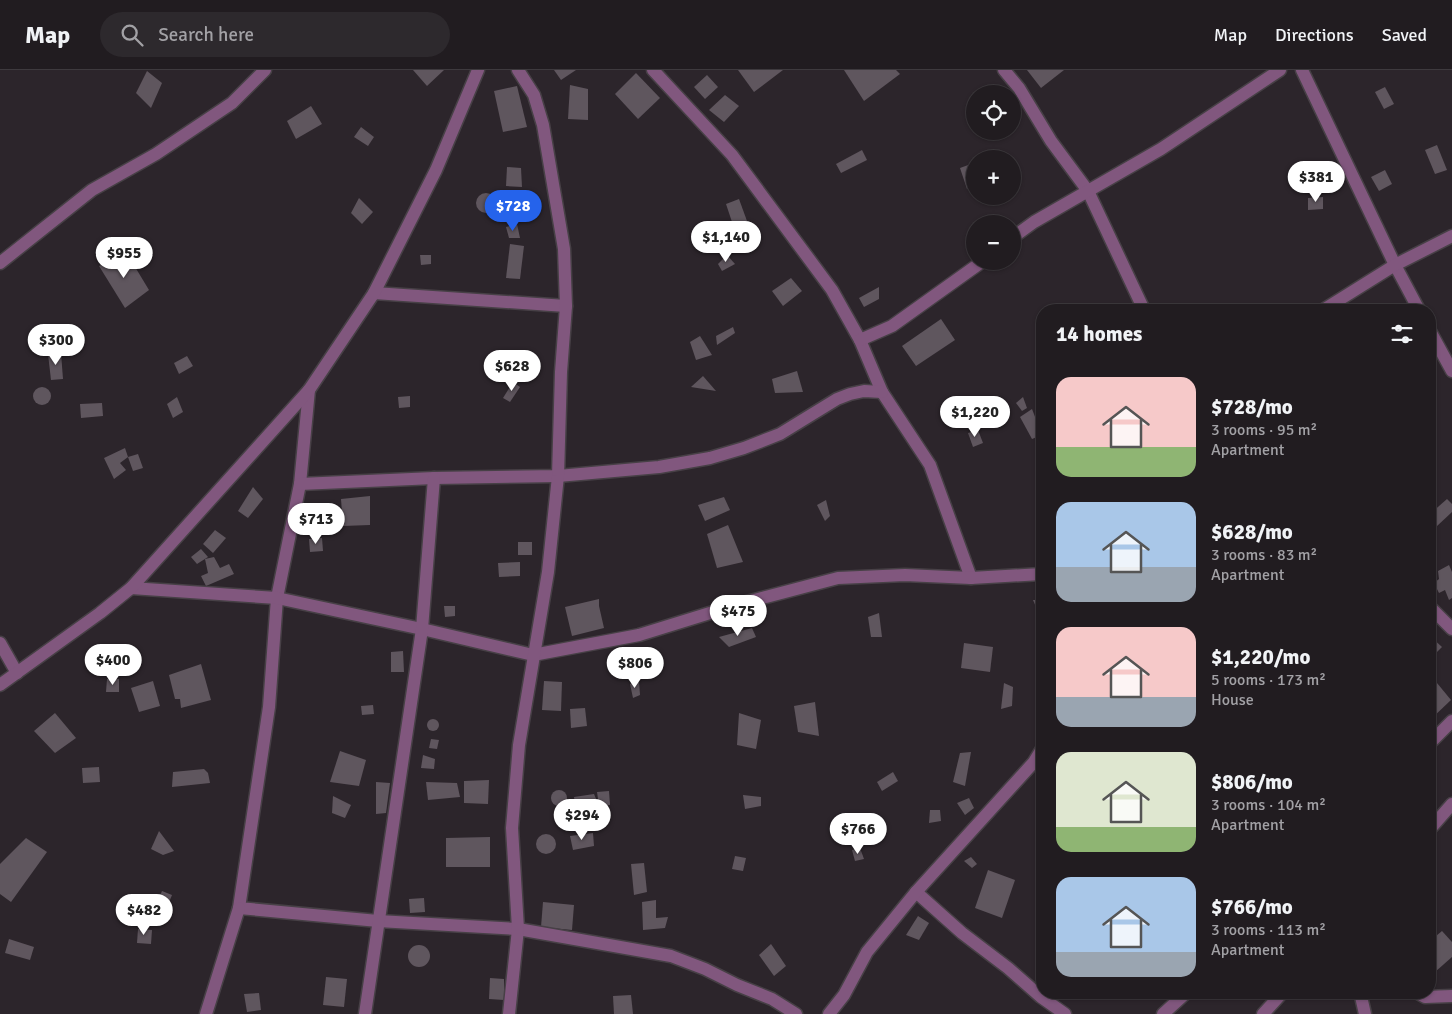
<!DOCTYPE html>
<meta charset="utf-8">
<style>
:root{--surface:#211c20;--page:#2d292d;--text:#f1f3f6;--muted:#a2a1a5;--line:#3e3a3e;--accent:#2563eb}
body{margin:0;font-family:Signika,sans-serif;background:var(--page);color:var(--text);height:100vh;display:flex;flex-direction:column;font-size:19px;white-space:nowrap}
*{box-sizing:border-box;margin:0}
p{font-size:16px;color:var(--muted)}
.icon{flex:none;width:28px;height:28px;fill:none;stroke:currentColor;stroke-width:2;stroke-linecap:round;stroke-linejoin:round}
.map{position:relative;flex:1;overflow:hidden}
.side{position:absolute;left:1036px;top:234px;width:400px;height:695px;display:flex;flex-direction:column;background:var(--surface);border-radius:20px;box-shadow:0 1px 4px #0004,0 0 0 1px var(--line)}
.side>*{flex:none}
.buttons{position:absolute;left:966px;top:15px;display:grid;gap:10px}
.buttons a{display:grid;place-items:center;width:55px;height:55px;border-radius:50%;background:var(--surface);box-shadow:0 1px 4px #0004,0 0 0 1px var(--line);font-size:25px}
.price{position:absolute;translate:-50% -42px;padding:0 11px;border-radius:18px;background:#fff;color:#222;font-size:16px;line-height:32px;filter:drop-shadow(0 1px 2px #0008)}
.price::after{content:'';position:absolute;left:50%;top:30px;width:15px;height:11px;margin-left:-8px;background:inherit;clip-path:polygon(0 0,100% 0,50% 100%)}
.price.active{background:var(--accent);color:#fff}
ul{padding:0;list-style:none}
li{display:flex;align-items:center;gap:15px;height:125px;padding:0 20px}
li span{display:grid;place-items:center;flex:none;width:140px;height:100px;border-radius:15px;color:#555}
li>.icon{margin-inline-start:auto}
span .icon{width:60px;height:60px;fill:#fffc;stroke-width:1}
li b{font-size:21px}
h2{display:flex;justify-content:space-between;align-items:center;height:60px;padding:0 20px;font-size:21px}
header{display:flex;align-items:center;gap:30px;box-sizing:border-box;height:70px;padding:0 25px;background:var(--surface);border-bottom:1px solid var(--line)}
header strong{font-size:24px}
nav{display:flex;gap:28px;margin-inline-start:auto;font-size:18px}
.search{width:350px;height:45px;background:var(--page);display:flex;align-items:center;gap:12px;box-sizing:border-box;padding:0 18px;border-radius:28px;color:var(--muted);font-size:19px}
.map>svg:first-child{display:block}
.building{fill:#5f565e}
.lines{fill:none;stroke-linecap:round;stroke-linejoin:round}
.minor-casing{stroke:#474046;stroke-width:15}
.minor{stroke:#81577e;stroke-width:12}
</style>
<header>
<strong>Map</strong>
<div class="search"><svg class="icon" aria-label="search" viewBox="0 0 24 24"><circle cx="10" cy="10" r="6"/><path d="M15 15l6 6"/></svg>Search here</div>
<nav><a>Map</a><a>Directions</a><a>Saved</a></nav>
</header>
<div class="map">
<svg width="1452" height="944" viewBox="0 0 1452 944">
<rect width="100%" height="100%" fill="#2c252b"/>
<g class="building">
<path d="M413,0h31l-17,16z"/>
<path d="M554,0h22l-15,10z"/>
<path d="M738,0h45l-29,22z"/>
<path d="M844,0h52l4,4 -36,27z"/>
<path d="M1027,0h37l-23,18z"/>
<path d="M147,1l15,12 -11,25 -15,-15z"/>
<path d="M636,3l24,25 -22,21 -23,-25z"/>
<path d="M707,5l11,12 -13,12 -11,-12z"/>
<path d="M570,15l18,4v31l-20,-1z"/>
<path d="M517,16l10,41 -24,5 -9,-41z"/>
<path d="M1385,17l9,17 -10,5 -9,-17z"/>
<path d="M725,25l14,11 -15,16 -15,-12z"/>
<path d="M311,36l11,18 -26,15 -9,-18z"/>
<path d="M361,57l13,10 -6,9 -14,-9z"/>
<path d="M1437,75l10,25 -12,4 -10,-24z"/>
<path d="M862,80l5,10 -26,13 -5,-9z"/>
<path d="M971,94l4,14v9l-8,2 -7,-21z"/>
<path d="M507,97l14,1 1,19 -16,-1z"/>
<path d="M1385,100l7,14 -13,7 -8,-14z"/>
<circle cx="486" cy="133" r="10"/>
<path d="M1323,127v12l-15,1v-12z"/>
<path d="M359,128l14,14 -11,12 -11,-11z"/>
<path d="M739,129l8,22 -14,4 -7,-21z"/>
<path d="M517,154l3,14h-11l-3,-11z"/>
<path d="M510,174l14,2 -4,33 -14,-1z"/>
<path d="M126,182l23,38 -24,18 -26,-42z"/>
<path d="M420,185h11v9l-10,1z"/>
<path d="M727,185l8,9 -13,7 -4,-7z"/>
<path d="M791,208l11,13 -19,15 -11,-15z"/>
<path d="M879,217v12l-15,8 -5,-9z"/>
<path d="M941,249l14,21 -39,26 -14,-20z"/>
<path d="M733,257l2,6 -18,12 -1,-9z"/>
<path d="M700,266l12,19 -16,5 -6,-18z"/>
<path d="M61,283l2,26 -12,1 -3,-26z"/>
<path d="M187,286l6,10 -14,8 -5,-11z"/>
<path d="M797,301l6,21 -28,1 -3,-14z"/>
<path d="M703,306l13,15 -25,-4z"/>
<path d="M513,312l7,5 -10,15 -7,-4z"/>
<circle cx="42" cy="326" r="9"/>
<path d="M410,326v11l-11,1 -1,-11z"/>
<path d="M177,327l6,15 -10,6 -6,-14z"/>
<path d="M1023,327l4,11 -5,3 -6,-8z"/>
<path d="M102,333l1,13 -22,2 -1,-14z"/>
<path d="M1032,339l10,26 -10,4 -12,-22z"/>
<path d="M978,360l5,13 -10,4 -5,-14z"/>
<path d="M125,378l3,9 -8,6 6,7 -12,9 -10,-21z"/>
<path d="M138,384l5,14 -10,3 -5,-14z"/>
<path d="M253,417l10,12 -15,19 -10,-7z"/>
<path d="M370,426v29l-27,1 -2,-27z"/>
<path d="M724,427l6,13 -25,11 -7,-16z"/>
<path d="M1042,429v11l-5,2 1,-11z"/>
<path d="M1447,429l5,5v8l-16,15 -6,-6v-7z"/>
<path d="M826,430l4,16 -5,5 -8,-16z"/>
<path d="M728,455l15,37 -26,6 -10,-34z"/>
<path d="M215,460l11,8 -13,15 -10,-9z"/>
<path d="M322,468l1,13 -13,1 -1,-13z"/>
<rect x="518" y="472" width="14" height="13"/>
<path d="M201,479l7,8 -11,7 -6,-7z"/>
<path d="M214,487l6,11 9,-4 5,10 -28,12 -5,-10 7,-3 -3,-14z"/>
<path d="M520,492v14l-21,1 -1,-14z"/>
<path d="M1449,495l3,7v26l-3,2 -4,-10 -6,3 -5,-10 5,-4 -1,-8z"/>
<path d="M599,529v7l5,22 -32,8 -7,-29z"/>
<path d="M1033,530h9v21z"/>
<path d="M444,536h11v10l-10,1z"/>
<path d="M879,543l3,24h-11l-3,-20z"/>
<path d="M752,558l4,9 -27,10 -10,-10z"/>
<path d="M1430,566l12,11 -10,10 -2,-2z"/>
<path d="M964,573l29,4 -3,25 -29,-4z"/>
<path d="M403,581l1,21h-13v-20z"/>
<path d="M201,594l10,36 -30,8 -1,-9h-5l-6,-24z"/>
<path d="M107,609h12v13h-13z"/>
<path d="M153,611l7,25 -21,6 -8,-24z"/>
<path d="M544,611l18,1 -1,29 -19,-1z"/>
<path d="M639,611l1,14 -7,3 -3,-14z"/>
<path d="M1004,613l9,4 -1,19 -11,3z"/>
<path d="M1437,613l14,17 -21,20v-30z"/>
<path d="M815,632l4,34 -21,-4 -4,-26z"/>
<path d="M373,635l1,9 -12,1 -1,-9z"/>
<path d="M585,638l2,18 -16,2 -1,-19z"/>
<path d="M55,643l21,25 -21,15 -21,-22z"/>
<path d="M739,643l22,7 -5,29 -19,-4z"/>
<circle cx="433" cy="655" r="6"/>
<path d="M431,669l8,1 -2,9 -8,-1z"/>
<path d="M340,681l26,9 -7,26 -29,-4z"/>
<path d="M971,682l-6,34 -12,-4 7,-29z"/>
<path d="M423,685l12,4 -1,10 -13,-1z"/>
<path d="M99,697l1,15 -17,1 -1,-15z"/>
<path d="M204,699l4,4 2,10 -38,4 1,-15z"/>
<path d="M893,702l5,9 -16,10 -5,-9z"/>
<path d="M489,710l-1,24 -24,-1v-22z"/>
<path d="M376,712l14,1 -4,30 -10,1z"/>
<path d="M426,712l31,1 3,14 -32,3z"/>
<circle cx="559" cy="728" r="8"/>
<path d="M609,721l1,14 -11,1 -2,-14z"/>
<path d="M594,724l5,12 -13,5v-3l-10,2 -2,-13z"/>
<path d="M743,725l18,2v9l-16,3z"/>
<path d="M333,726l18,9 -6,13 -13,-5z"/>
<path d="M969,728l5,10 -9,7 -8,-12z"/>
<path d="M930,740h10l1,11 -12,2z"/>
<path d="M159,761l15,20 -11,4 -12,-6z"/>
<path d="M593,763l1,13 -21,4 -3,-14z"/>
<circle cx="546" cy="774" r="10"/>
<path d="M490,767v30h-44v-29z"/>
<path d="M26,768l21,14 -36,50 -11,-8v-30z"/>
<path d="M860,778l4,11 -9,2 -3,-11z"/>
<path d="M735,786l11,2 -3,13 -11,-2z"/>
<path d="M971,787l6,7 -5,4 -8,-7z"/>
<path d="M644,793l3,29 -13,3 -3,-31z"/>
<path d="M988,800l27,10 -13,38 -27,-10z"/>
<path d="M162,821l10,4 -4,10 -10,-5z"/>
<path d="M424,828l1,14 -15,1 -1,-14z"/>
<path d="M656,830v18l12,-1 -3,11 -22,2 -1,-28z"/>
<path d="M543,832l31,3 -2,25 -31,-3z"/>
<path d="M918,846l11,7 -10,17 -13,-5z"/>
<path d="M138,859l14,1 -1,14 -14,-1z"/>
<path d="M1442,861l10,11v15l-17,15 -5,-6v-25z"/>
<path d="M9,869l25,8 -4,13 -25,-7z"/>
<path d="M771,874l15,22 -12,10 -15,-21z"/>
<circle cx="419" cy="886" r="11"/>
<path d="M326,907l21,2 -3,28 -21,-2z"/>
<path d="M490,908l14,1v21l-15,-1z"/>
<path d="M259,923l2,17 -14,2 -3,-18z"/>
<path d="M631,925l2,19h-19l-1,-18z"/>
</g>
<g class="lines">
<g class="minor-casing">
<g id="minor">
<path d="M653,0l79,85 100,135 28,50 22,52 48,73 41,113"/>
<path d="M1004,0l15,18 32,53 37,50 56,119"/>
<path d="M1302,0l93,195 24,45"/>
<path d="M1012,168l22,-16 127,-73 119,-79"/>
<path d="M0,193l92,-73 64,-36 76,-51 33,-33"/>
<path d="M374,223l192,13"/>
<path d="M1323,240l72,-45 57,-29"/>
<path d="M1430,261l22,40"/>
<path d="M860,270l32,-14 91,-65"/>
<path d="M309,320l-9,94 -23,114 -8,109 -30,201 139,13 140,8 153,27 34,13 32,16 35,14 24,15"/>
<path d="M300,414l134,-6 124,-2 101,-9 51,-9 34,-10 36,-14 57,-35 13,-5 14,-3 18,1"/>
<path d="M131,518l146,10 145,31 111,26 106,-20 100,-31 99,-26 67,-3 66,3 71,-4"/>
<path d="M1430,537l22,22"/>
<path d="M0,573l17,30"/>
<path d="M0,615l100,-72 31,-25 178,-198 65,-97 62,-123 42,-100"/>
<path d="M1430,673l22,-22"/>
<path d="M1430,759l22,-25"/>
<path d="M916,822l46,41 46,35 33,29 24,17"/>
<path d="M1360,922l5,22"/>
<path d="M1416,922l9,5 27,-1"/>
<path d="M206,944l33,-106"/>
<path d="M365,944l57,-385 12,-151"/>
<path d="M509,944l9,-85 -6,-101 7,-83 29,-173 10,-96 3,-104 5,-66 -2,-57 -21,-124 -9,-30 -16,-25"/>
<path d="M829,944l15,-19 23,-43 49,-60 118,-130 8,-13"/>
<path d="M1163,944l24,-22"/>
<path d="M1263,944l20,-22"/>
</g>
</g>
<use href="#minor" class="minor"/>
</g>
</svg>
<div class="buttons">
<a><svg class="icon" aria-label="locate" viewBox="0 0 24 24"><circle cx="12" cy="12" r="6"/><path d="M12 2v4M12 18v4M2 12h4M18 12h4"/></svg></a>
<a>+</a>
<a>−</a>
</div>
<b class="price" style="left:1316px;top:133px">$381</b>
<b class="price active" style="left:513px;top:162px">$728</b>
<b class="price" style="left:726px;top:193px">$1,140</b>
<b class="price" style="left:124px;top:209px">$955</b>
<b class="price" style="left:56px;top:296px">$300</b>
<b class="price" style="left:512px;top:322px">$628</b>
<b class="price" style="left:975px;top:368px">$1,220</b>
<b class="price" style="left:316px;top:475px">$713</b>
<b class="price" style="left:738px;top:567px">$475</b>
<b class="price" style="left:113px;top:616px">$400</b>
<b class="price" style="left:635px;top:619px">$806</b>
<b class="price" style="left:582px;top:771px">$294</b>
<b class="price" style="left:858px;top:785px">$766</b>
<b class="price" style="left:144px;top:866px">$482</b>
<section class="side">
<h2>14 homes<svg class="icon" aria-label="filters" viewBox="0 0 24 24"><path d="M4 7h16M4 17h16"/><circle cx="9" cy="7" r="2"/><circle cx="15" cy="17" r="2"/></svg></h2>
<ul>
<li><span style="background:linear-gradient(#f6c9c9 70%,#8fb573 0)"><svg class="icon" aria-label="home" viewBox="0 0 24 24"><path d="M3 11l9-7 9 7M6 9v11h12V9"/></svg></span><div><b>$728/mo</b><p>3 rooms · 95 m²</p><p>Apartment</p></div></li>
<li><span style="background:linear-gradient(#a9c7e8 65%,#9aa5b1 0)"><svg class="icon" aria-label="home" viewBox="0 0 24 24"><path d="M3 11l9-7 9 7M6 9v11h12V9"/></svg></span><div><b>$628/mo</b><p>3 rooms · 83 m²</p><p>Apartment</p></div></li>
<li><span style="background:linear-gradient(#f6c9c9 70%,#9aa5b1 0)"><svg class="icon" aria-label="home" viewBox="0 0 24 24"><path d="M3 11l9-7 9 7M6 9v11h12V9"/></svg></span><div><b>$1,220/mo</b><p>5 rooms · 173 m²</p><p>House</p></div></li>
<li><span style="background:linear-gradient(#dfe7d0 75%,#8fb573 0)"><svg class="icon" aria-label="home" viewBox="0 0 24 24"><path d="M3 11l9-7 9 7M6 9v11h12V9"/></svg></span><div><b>$806/mo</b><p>3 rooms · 104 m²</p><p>Apartment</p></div></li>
<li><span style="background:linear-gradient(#a9c7e8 75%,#9aa5b1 0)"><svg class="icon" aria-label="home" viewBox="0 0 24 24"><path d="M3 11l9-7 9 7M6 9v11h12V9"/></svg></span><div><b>$766/mo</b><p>3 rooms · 113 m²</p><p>Apartment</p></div></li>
</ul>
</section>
</div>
